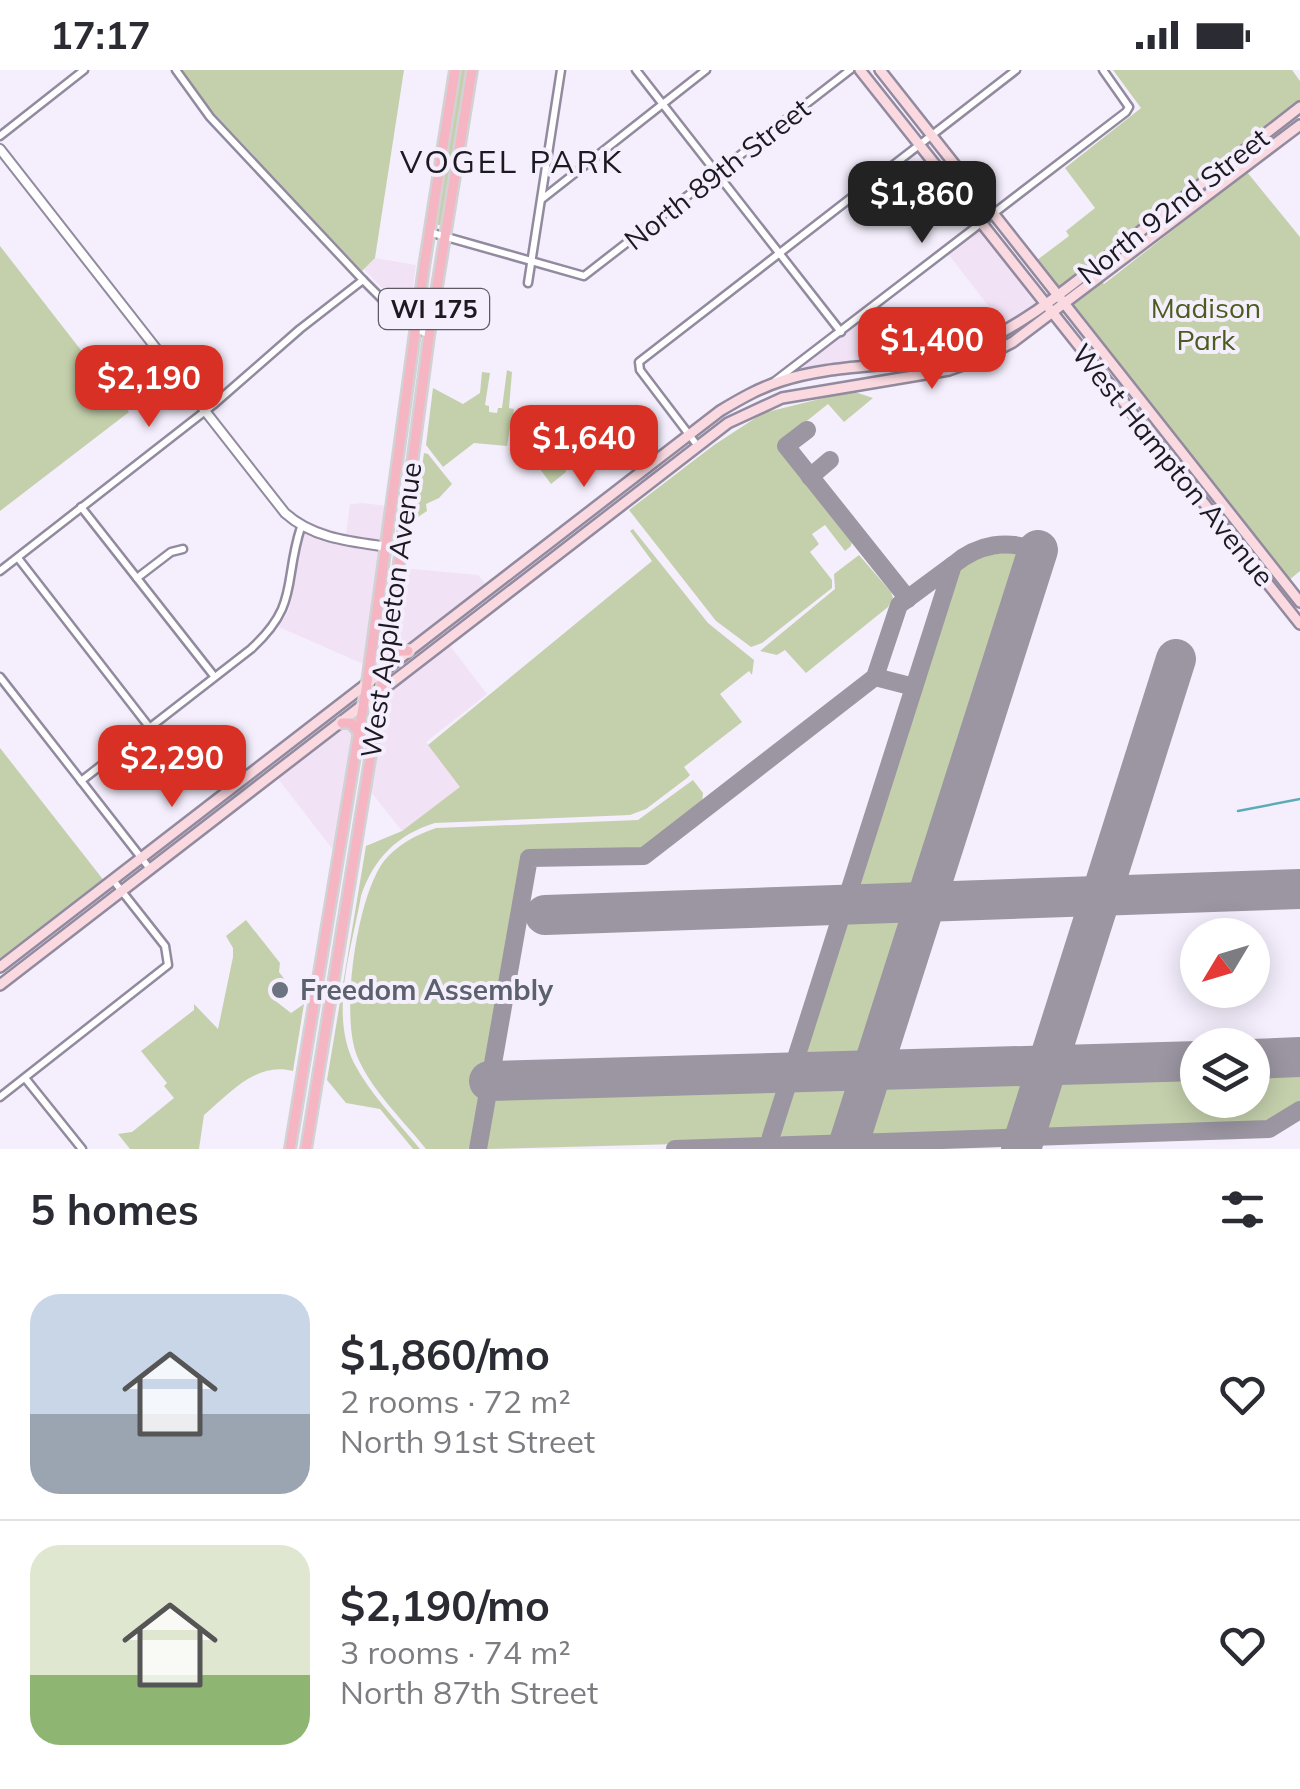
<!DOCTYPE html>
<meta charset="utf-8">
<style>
:root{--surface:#fff;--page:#f2f2f3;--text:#2b2b33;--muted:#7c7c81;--line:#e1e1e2;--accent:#d93025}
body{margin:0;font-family:Mulish,sans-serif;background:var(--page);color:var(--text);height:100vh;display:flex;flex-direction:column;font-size:38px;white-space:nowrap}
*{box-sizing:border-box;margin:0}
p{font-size:32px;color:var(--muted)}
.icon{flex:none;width:55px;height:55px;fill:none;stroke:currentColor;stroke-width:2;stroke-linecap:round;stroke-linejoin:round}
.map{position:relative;height:1079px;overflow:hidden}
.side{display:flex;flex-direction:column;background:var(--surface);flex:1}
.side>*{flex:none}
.needle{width:65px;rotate:232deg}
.controls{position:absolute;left:1180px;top:848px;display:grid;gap:20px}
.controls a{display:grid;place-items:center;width:90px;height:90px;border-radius:50%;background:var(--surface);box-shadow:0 5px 25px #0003;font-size:50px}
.price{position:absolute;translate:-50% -85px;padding:0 22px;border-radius:20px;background:var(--accent);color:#fff;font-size:32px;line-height:65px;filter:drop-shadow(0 2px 5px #0008)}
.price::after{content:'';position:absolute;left:50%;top:60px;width:30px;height:22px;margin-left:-15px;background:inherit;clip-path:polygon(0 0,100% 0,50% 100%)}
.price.active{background:#222;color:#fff}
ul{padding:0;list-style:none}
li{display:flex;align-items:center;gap:30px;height:250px;padding:0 30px}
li+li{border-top:2px solid var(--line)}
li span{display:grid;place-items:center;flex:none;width:280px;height:200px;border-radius:30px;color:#555}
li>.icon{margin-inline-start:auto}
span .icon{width:120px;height:120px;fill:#fffc;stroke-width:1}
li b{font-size:42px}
h2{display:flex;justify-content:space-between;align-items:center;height:120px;padding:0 30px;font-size:42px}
.status{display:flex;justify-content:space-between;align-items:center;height:70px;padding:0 50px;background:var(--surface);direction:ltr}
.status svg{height:28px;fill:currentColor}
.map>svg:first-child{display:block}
.commercial{fill:#f1e2f5}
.green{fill:#c4d0ac}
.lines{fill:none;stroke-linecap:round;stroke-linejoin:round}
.stream{stroke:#5babb9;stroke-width:2.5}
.taxiway{stroke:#9b96a2;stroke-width:18}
.runway{stroke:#9b96a2;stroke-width:40}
.minor-casing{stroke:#928a9f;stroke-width:11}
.tertiary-casing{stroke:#928a9f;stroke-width:12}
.secondary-casing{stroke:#928a9f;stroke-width:14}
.primary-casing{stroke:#d2d1d3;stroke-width:14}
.minor{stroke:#fff;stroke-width:6}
.tertiary{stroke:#fff;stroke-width:8}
.secondary{stroke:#fadae0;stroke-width:9}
.primary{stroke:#f6b5c2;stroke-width:9}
.worship-dot{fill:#6b7280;stroke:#f5effd;stroke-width:4}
.labels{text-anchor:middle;stroke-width:8;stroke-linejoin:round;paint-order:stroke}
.shield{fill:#f5effd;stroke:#5d5963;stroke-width:2.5}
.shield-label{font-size:25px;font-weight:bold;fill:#1c1921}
.street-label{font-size:28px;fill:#1c1921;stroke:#f5effd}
.park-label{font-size:28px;fill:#4c5c1e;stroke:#f5effd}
.worship-label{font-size:28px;font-weight:bold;fill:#5b616d;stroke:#f5effd;text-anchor:start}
.quarter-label{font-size:32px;letter-spacing:2.5px;fill:#1c1921;stroke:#f5effd}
</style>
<div class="status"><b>17:17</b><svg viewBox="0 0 49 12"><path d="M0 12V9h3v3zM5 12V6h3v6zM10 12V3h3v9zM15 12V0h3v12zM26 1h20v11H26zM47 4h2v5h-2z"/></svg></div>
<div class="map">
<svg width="1300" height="1079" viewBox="0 0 1300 1079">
<rect width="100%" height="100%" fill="#f5effd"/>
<g class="commercial">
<path d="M982,153l63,82 -39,24 -60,-78z"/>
<path d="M375,188l41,7 -6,47 -4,1 -42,-44z"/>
<path d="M877,234l22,28 5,29 -105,15 10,-19z"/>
<path d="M363,433l24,3 -7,60 98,9 8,10 -52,40 53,69 -61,48 35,45 -59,44 -31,-39 19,-121 -29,-8 -82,-36 10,-17 16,-89 41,14 4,-31z"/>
<path d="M346,655l7,5 -19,121 -58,-75z"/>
</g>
<g class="green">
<path d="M182,0h222l-29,188 -13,13 -152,-162z"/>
<path d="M460,0h7l-26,155h-3l-1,-11z"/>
<path d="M1113,0h179l8,11v19l-241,187 -22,-27 32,-24 -3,-5 29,-23 -30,-40 76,-60z"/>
<path d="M1247,102l53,65v334l-12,10 -218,-280 29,-22 5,5z"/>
<path d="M0,176l129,166 -129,99z"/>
<path d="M507,300l5,2 -3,36 5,1 -1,6 11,13 -4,4 10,13 6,-4 12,15 6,-5 11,15 1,6 -15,12 -41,-56 -3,18 -33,-3 -31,24 -17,-22 7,-57 30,16 17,-11 2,-21 8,1 -5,32 4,1v6l8,1 1,-5h4z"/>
<path d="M852,321l21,7 -29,24 -16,-18 -51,41 75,96 -1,5 -6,5 -20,-26 -13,9 7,10 -9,8 22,28v8l-70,55 -11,4 -35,-26 -87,-111 85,-65 49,-32z"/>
<path d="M424,383l4,1 24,30 -13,14 -13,6 1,7 -9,6h-3l3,-19h3l-3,-5z"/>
<path d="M633,459l75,94 46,37 -2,15 -3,-4 -29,23 22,28 -58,45 6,8 -3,3 -41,31 -16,6 -195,8c-37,11 -62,36 -74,73 -9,52 -32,117 -7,167 16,31 44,59 66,86h-7l-33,-40 -34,-6 -19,-23 39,-234 36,-15 58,-44 -32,-42 224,-184 -22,-30z"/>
<path d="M1017,481l6,9 -3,8 -99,313 -13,12 -48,-1 -1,-16 96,-301 14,-17z"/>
<path d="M859,485l32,37 2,6 -5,9 -82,66 -21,-23 -8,5 -17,-4 75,-62 -1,-15z"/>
<path d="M0,678l105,134 -105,80z"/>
<path d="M693,710l10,13 -1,10 -47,38 -17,9 -115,5 -9,51 -3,1 -1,26 -26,140h-4l1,20 -9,51 -4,5h-42c-23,-29 -55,-59 -69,-93 -17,-42 0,-160 27,-195 14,-17 32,-26 52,-33l202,-8z"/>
<path d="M864,845h39l4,8 -38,122c-10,21 -36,16 -57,17l-8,-7 1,-6 38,-120 10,-12z"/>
<path d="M246,850l34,43 -1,9 7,9 -9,-1 -4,19 18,14 13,-9 -11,67c-37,-9 -62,21 -89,44l-5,34h-69l-12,-15 14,-2 42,-34 -10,-12 3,-3 -26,-32 53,-41v-6l24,25 15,-72v-9l-7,-12z"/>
<path d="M1290,998l10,4v29l-21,18 -17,7 -210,7 -12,-6 11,-40 11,-11 135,-5 1,29h54l1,-31z"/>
<path d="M1020,1006l7,3c5,15 -5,42 -16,53l-128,6h-14l-5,-5 13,-42 13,-10z"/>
<path d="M844,1012l7,2 2,9 -11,40 -11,6h-48l-4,-6c14,-51 11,-50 65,-51z"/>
<path d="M769,1014l7,2c4,16 -6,48 -22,56l-267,7 -3,-12 6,-37 12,-9z"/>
</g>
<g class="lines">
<path class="stream" d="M1238,741l62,-12"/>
<g class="taxiway">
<path d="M807,360l-21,16 122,153"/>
<path d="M810,407l20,-17"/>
<path d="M875,607l39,10"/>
<path d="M844,835l83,-3"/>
<path d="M478,1079l51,-291 115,-2 231,-179 24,-72 54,-40"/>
<path d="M675,1079l594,-20 31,-19"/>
<path d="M767,1079l186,-584c26,-22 53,-25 85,-15"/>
</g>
<g class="runway">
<path d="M545,845l755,-26"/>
<path d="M1252,989l48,-2"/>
<path d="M489,1011l709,-20"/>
<path d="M847,1079l191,-599"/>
<path d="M1021,1079l155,-490"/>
</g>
<g class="minor-casing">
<g id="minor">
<path d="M176,0l34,47 153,163 42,42 24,13"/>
<path d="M636,0l205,262"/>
<path d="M0,66l84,-66"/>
<path d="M542,129l164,-129"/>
<path d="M429,162l155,44 266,-206"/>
<path d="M528,213l33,-213"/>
<path d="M775,311l351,-269 3,-5 -26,-37"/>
<path d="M697,375l-57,-75 -1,-8 377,-292"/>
<path d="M81,437l133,169"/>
<path d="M18,488l132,170"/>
<path d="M0,501l213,-166 87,-76 63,-49"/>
<path d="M137,508l34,-26 12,-3"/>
<path d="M0,607l150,192"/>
<path d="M81,711l170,-132c49,-45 32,-67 50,-122"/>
<path d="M25,1008l57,71"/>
<path d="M0,1027l168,-132 -3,-19 -52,-66"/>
</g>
</g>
<g class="tertiary-casing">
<path id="tertiary" d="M0,79l285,364c32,29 76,29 117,36"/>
</g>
<g class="secondary-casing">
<g id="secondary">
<path d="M860,0l440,554"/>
<path d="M880,0l420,532"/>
<path d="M0,897l720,-556c20,-12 39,-23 61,-30 61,-20 128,-11 187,-33 55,-21 100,-61 146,-96 62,-48 124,-97 186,-145"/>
<path d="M0,915l728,-562 54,-25 167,-28 31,-11 33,-17 287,-217"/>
</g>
</g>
<g class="primary-casing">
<g id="primary">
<path d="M391,571l7,10h10"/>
<path d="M342,653h9l8,10"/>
<path d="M290,1079l77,-466 57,-416 31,-197"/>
<path d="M306,1079l79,-481 44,-332 43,-266"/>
</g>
</g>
<use href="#minor" class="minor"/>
<use href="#tertiary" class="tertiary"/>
<use href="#secondary" class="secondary"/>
<use href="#primary" class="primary"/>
</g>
<circle class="worship-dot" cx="280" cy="920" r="10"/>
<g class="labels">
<rect class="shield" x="379" y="219" width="110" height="40" rx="8"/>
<g class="shield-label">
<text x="434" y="248">WI 175</text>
</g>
<g class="street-label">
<text transform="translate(717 104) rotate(-38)" y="10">North 89th Street</text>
<text transform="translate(1173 136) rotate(-38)" y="10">North 92nd Street</text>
<text transform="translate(1173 395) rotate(51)" y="10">West Hampton Avenue</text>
<text transform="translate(391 540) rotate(-82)" y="10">West Appleton Avenue</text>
</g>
<g class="park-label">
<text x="1206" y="248">Madison<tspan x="1206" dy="32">Park</tspan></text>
</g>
<g class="worship-label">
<text x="300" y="930">Freedom Assembly</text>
</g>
<g class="quarter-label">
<text x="512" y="103">VOGEL PARK</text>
</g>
</g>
</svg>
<div class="controls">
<a><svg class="needle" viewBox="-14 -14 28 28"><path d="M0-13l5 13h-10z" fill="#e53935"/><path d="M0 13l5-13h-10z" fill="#7c7c81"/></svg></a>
<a><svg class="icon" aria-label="layers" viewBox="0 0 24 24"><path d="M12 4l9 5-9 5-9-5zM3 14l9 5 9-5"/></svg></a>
</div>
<b class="price active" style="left:922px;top:176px">$1,860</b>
<b class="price" style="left:932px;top:322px">$1,400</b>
<b class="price" style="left:149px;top:360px">$2,190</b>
<b class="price" style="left:584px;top:420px">$1,640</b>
<b class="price" style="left:172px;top:740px">$2,290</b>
</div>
<section class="side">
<h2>5 homes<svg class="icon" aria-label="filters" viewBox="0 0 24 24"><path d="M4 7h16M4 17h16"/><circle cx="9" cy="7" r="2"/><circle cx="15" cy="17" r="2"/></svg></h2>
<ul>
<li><span style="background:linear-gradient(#c9d6e8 60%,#9aa5b1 0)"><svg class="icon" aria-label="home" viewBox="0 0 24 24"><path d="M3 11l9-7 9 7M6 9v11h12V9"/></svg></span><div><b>$1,860/mo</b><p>2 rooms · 72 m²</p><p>North 91st Street</p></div><svg class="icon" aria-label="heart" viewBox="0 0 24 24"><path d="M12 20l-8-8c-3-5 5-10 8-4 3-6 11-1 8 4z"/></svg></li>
<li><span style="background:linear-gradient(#dfe7d0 65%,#8fb573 0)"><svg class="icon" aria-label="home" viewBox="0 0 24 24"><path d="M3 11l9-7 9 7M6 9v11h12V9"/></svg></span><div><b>$2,190/mo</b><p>3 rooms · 74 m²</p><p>North 87th Street</p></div><svg class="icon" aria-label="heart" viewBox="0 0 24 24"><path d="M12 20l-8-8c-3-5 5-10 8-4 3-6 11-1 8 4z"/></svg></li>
</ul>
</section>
